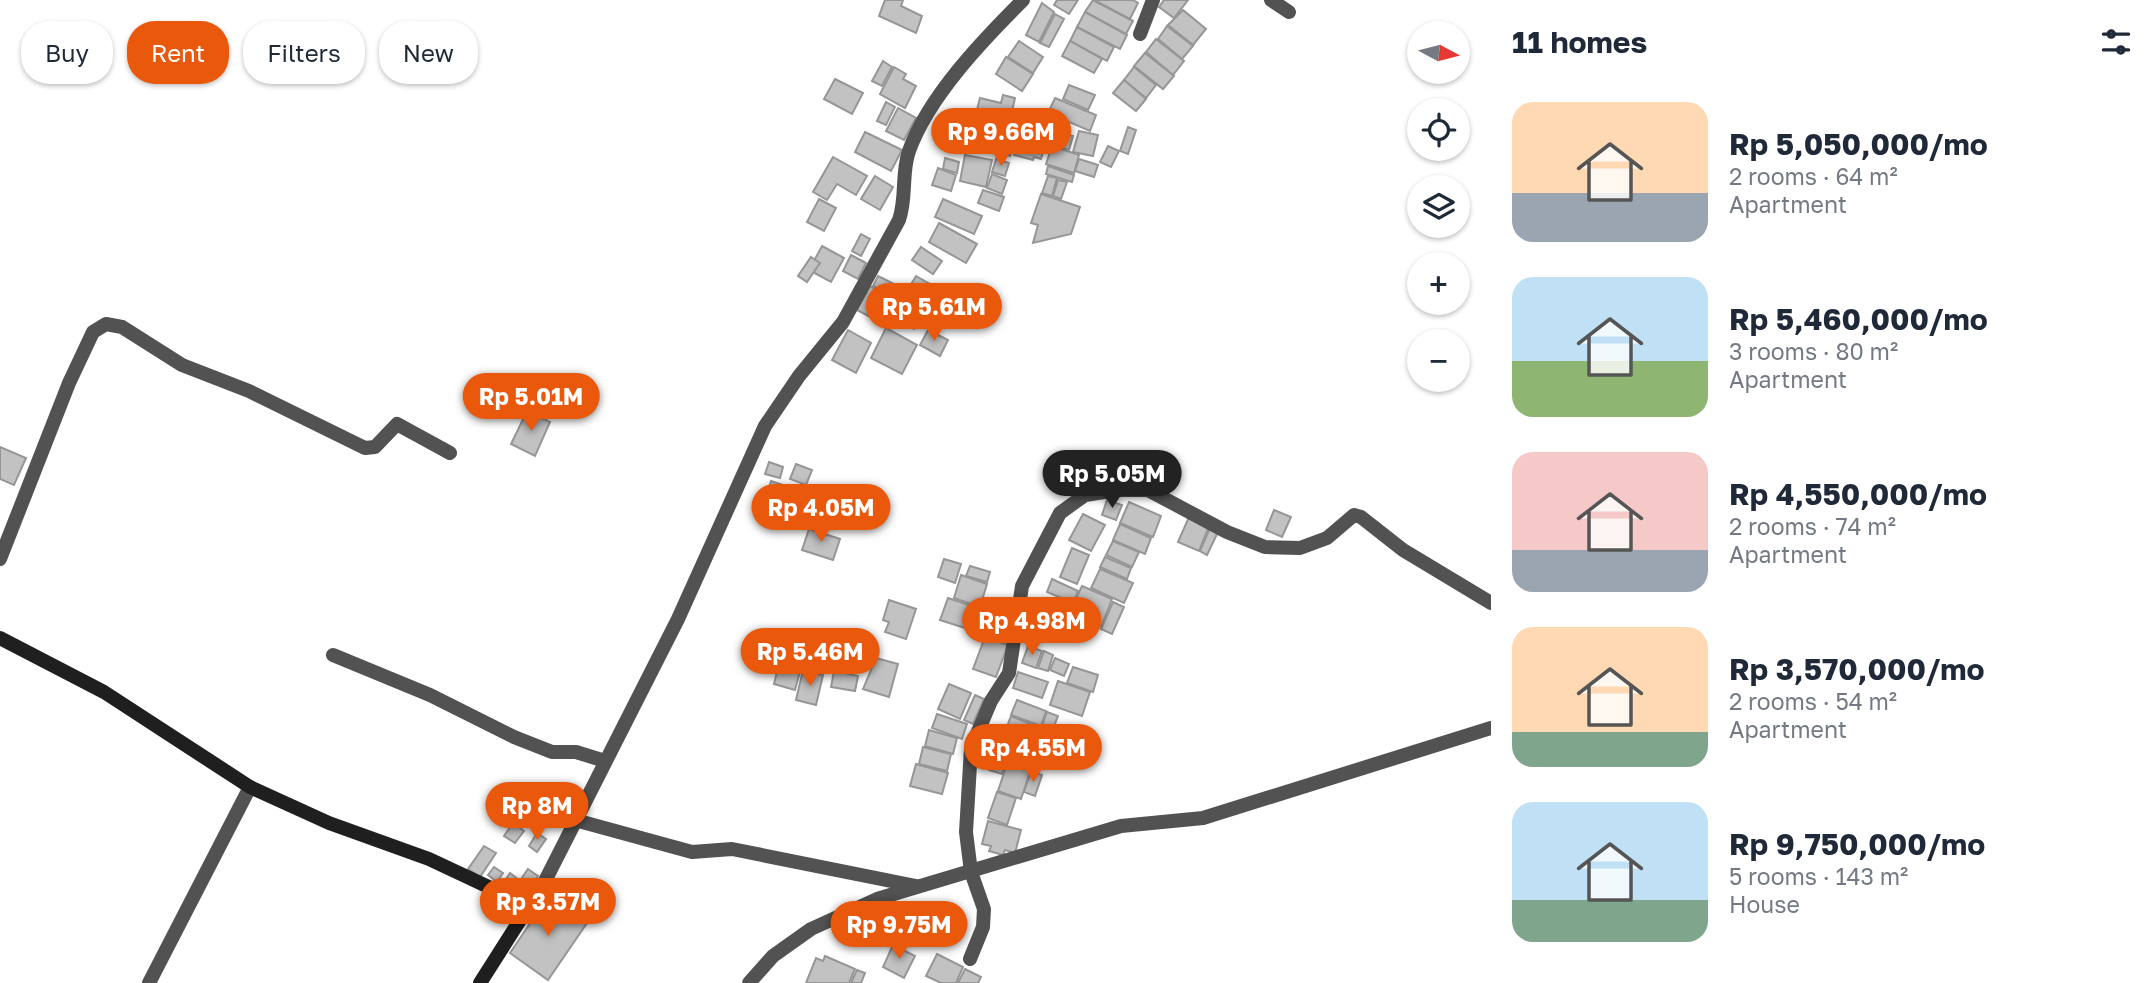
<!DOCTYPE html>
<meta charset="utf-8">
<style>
:root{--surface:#fff;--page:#f6f6f7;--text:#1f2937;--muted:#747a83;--accent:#ea580c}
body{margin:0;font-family:"Golos Text",sans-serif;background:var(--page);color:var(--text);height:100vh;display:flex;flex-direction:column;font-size:26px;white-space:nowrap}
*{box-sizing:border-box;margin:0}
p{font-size:23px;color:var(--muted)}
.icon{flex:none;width:38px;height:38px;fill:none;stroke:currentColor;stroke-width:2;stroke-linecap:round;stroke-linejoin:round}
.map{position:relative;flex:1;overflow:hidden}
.side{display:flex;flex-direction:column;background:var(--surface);width:665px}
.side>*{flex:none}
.hud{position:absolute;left:21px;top:21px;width:665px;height:63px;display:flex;gap:14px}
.needle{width:46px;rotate:97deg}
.fabs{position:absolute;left:1407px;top:21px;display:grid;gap:14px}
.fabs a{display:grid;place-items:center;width:63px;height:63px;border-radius:50%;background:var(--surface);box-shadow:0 2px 5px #0004;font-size:35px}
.price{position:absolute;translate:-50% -60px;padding:0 16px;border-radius:24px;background:var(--accent);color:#fff;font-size:23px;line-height:46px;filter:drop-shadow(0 2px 4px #0008)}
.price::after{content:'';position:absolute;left:50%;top:42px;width:21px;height:16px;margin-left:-10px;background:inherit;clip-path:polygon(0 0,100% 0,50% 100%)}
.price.current{background:#222;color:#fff}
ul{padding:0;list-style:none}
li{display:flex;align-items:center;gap:21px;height:175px;padding:0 21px}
li span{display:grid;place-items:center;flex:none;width:196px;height:140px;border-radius:21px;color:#555}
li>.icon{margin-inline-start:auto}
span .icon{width:84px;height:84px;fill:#fffc;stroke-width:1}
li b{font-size:30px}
h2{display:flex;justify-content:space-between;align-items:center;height:84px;padding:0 21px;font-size:30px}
.pill{padding:0 24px;border-radius:28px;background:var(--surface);box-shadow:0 2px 5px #0004;font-size:24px;line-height:63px}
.pill.current{background:var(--accent);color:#fff}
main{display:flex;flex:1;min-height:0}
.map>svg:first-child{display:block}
.building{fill:#c2c2c2;stroke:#969696;stroke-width:2}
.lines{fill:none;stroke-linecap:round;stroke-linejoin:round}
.street{stroke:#525252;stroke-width:14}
.secondary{stroke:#1f1f1f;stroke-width:14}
</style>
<main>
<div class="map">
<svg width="1491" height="983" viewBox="0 0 1491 983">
<rect width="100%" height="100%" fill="#fff"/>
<g class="building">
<path d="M885,0h18l-2,6 21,10 -6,17 -37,-17z"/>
<path d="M1057,0h21l-9,14 -15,-9z"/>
<path d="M1093,0l40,21 -7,13 -41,-22z"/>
<path d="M1094,0h39l5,3 -8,16z"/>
<path d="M1164,0h24l-14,18 -15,-11z"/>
<path d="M1042,3l12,9 -15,30 -13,-7z"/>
<path d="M1183,10l23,19 -13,16 -25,-20z"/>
<path d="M1085,12l42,23 -7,14 -43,-22z"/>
<path d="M1055,14l9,5 -15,28 -9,-4z"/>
<path d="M1167,26l26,20 -11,13 -24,-20z"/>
<path d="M1077,27l37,20 -7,14 -37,-20z"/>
<path d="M1156,39l28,22 -11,14 -27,-23z"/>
<path d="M1019,41l24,16 -10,16 -25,-16z"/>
<path d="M1070,41l32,18 -8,14 -32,-17z"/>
<path d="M1145,53l29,23 -11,13 -29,-23z"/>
<path d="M1006,57l27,17 -11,17 -26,-17z"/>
<path d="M883,61l9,6 -10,19 -10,-5z"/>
<path d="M894,67l12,7 -3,5 13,7 -11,22 -25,-14z"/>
<path d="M1134,67l22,18 -10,13 -22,-18z"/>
<path d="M835,79l28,14 -11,21 -28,-15z"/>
<path d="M1124,80l22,19 -10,12 -23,-18z"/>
<path d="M1069,85l26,10 -7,15 -25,-11z"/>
<path d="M1003,95l12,3 -6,27 -34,-8 5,-19 21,5z"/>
<path d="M1055,98l41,17 -6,16 -42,-18z"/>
<path d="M886,102l9,5 -9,18 -9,-4z"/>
<path d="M898,108l18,10 -12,22 -18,-9z"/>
<path d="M953,112l19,4 -9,36 -19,-4z"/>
<path d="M1035,112l9,3 -4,14 9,2 -8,28 -7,-2 -1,3 -19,-5 9,-31 8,2z"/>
<path d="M976,118l35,9 -7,26 -34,-9z"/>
<path d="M1128,127l8,3 -8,24 -8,-3z"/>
<path d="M1012,129l6,2 -8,25 -5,-2z"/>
<path d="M1079,131l19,4 -5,21 -20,-4z"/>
<path d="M865,132l37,18 -11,21 -36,-19z"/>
<path d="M1065,134l8,2 -4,14 -9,-3z"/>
<path d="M1052,146l27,9 -5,18 -28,-9z"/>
<path d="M1108,146l11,5 -8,16 -11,-5z"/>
<path d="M965,155l27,5 -6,27 -26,-6z"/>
<path d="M833,157l34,19 -11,19 -19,-11 -10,16 -14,-8z"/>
<path d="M945,158l14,4 -2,11 -14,-4z"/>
<path d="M996,159l13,4 -4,13 -13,-4z"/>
<path d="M1079,159l19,6 -4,12 -19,-6z"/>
<path d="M1048,166l26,9 -2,7 -26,-8z"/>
<path d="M938,168l18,7 -5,16 -19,-6z"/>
<path d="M992,174l15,6 -5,14 -15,-6z"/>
<path d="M875,176l18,11 -13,23 -19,-11z"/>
<path d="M1048,176l9,2 -5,18 -10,-3z"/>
<path d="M1058,180l9,2 -6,17 -8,-3z"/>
<path d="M983,190l21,7 -5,14 -21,-8z"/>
<path d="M1041,194l39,13 -9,27 -38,9 5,-18 -7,-2z"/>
<path d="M819,199l17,9 -12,23 -17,-9z"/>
<path d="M943,199l39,17 -8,18 -39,-17z"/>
<path d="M939,223l38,21 -11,19 -37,-21z"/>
<path d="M861,234l9,5 -9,17 -9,-5z"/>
<path d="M822,246l22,12 -13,24 -22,-12z"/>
<path d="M921,247l21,14 -9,13 -21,-14z"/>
<path d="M851,255l15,8 -8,16 -15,-8z"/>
<path d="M811,257l9,6 -13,19 -9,-6z"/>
<path d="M878,276l16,8 -5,10 -16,-8z"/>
<path d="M916,276l23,13 -25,40 -22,-13z"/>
<path d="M870,286l23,12 -11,25 -25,-13z"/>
<path d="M886,328l31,17 -15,29 -31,-16z"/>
<path d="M848,330l23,13 -15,30 -24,-13z"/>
<path d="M928,330l20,10 -8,16 -20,-11z"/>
<path d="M527,411l23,11 -15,34 -24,-12z"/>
<path d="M0,447l26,11 -12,27 -14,-6z"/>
<path d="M769,462l14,5 -3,11 -15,-4z"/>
<path d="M796,464l16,6 -6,15 -16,-6z"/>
<path d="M771,481l27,9 -9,25 -10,-4 4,-11 -16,-5z"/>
<path d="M1107,500l15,5 -6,15 -14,-5z"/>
<path d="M1129,502l32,14 -8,21 -33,-14z"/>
<path d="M1274,510l17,7 -9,20 -16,-7z"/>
<path d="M1083,514l22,11 -14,26 -22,-11z"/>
<path d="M1189,517l20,9 -10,25 -21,-9z"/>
<path d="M1120,524l31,14 -6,16 -32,-14z"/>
<path d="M1210,528l8,4 -11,23 -7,-4z"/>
<path d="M809,529l31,10 -7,21 -31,-10z"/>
<path d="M1113,541l26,11 -7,15 -26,-12z"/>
<path d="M1072,548l17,7 -12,29 -17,-7z"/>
<path d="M1105,557l26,11 -4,11 -27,-12z"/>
<path d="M944,559l17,5 -6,19 -17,-6z"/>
<path d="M970,566l20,6 -3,10 -21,-6z"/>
<path d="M1100,569l33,14 -9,20 -33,-15z"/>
<path d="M961,575l26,9 -7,23 -26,-9z"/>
<path d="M1052,579l26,12 -5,12 -26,-11z"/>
<path d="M1082,586l30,13 -11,28 -15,-7 3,-6 -17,-7z"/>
<path d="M948,598l27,9 -7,22 -28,-9z"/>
<path d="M889,600l27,9 -10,30 -21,-7 4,-10 -6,-2z"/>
<path d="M1113,602l11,5 -12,27 -11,-5z"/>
<path d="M1027,605l20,7 -7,23 -21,-7z"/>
<path d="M814,632l14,3 -2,16 -15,-3z"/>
<path d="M834,636l30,7 -5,25 -31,-6z"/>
<path d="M985,637l23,8 -12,32 -23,-8z"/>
<path d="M1028,646l14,5 -6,17 -14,-5z"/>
<path d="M795,650l10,3 -10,37 -21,-6 5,-21 12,3z"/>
<path d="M1044,651l9,4 -5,16 -10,-3z"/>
<path d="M876,658l22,6 -9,33 -26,-8z"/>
<path d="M1055,658l14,6 -5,12 -14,-6z"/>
<path d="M1073,667l25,8 -5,17 -26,-9z"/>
<path d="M803,670l20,5 -7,30 -20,-5z"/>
<path d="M834,671l24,5 -3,15 -24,-4z"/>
<path d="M1018,672l30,10 -6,16 -29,-10z"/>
<path d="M1058,681l32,11 -8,24 -32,-11z"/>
<path d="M949,684l22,9 -11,26 -22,-10z"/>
<path d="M975,695l9,4 -11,25 -9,-4z"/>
<path d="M1017,700l29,11 -5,15 -30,-11z"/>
<path d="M1047,712l11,4 -13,33 -10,-4z"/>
<path d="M937,714l30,10 -5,15 -30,-11z"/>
<path d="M1011,716l29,12 -5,15 -30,-11z"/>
<path d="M929,730l28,8 -4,16 -28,-8z"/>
<path d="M991,733l19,6 -7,20 -18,-6z"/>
<path d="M1011,740l10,3 -6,18 -10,-3z"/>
<path d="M923,747l28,7 -4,17 -28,-7z"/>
<path d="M993,756l13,5 -4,13 -13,-4z"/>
<path d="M1008,761l23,8 -10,30 -23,-8z"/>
<path d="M916,764l32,9 -6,21 -32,-8z"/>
<path d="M1031,771l11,4 -7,21 -11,-4z"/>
<path d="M997,792l19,6 -9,27 -19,-7z"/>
<path d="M988,821l33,9 -6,23 -10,-3 -2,5 -14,-4 2,-5 -9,-2z"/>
<path d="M513,823l11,8 -9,12 -11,-7z"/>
<path d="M537,833l9,6 -9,13 -8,-6z"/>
<path d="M484,846l12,7 -16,24 -12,-8z"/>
<path d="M494,867l9,6 -6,9 -9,-7z"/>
<path d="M528,869l10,7 -11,16 -10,-7z"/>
<path d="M510,873l9,7 -7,11 -10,-6z"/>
<path d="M548,897l39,26 -39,57 -38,-27z"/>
<path d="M893,945l22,11 -11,22 -21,-11z"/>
<path d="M937,954l26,13 -7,16h-15l-15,-7z"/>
<path d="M825,956l30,13 -6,14h-43l10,-25 7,3z"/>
<path d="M965,969l16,8 -3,6h-20z"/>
<path d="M857,970l8,3 -4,10h-10z"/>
</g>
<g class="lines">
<g class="street">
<path d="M1271,0l18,12"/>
<path d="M1140,34l13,-34"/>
<path d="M0,559l69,-176 24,-51 13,-8 16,3 60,38 67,26 116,57 10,-1 22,-23 53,29"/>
<path d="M333,655l97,40 84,42 38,15h24l29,9"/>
<path d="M575,820l117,32 40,-3 184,37"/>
<path d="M529,906l15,-23 134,-264 87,-193 34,-50 44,-54 56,-102c8,-23 2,-46 10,-69 19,-54 74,-111 114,-151"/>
<path d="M970,959l13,-32 1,-18 -13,-37 -5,-40 5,-84 20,-47 18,-28 13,-87 38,-73 25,-18 32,-5h31l79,42 38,15 35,1 27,-10 27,-23 7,2 42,33 88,53"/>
<path d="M149,983l101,-196"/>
<path d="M749,983l24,-27 38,-27 66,-30 244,-73 82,-8 288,-90"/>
</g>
<path class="secondary" d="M0,638l104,54 146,95 79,36 100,36 100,47 -49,77"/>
</g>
</svg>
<div class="fabs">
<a><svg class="needle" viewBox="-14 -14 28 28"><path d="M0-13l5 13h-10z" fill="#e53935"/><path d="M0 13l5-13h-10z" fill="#747a83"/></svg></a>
<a><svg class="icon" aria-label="locate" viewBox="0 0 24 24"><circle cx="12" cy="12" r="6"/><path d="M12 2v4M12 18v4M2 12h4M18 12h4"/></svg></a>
<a><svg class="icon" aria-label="layers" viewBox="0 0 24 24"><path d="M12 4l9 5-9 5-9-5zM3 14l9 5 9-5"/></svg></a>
<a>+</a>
<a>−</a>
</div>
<b class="price" style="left:1001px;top:168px">Rp 9.66M</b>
<b class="price" style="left:934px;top:343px">Rp 5.61M</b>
<b class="price" style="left:531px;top:433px">Rp 5.01M</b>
<b class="price current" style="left:1112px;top:510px">Rp 5.05M</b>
<b class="price" style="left:821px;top:544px">Rp 4.05M</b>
<b class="price" style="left:1032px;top:657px">Rp 4.98M</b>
<b class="price" style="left:810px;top:688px">Rp 5.46M</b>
<b class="price" style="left:1033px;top:784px">Rp 4.55M</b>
<b class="price" style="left:537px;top:842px">Rp 8M</b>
<b class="price" style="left:548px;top:938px">Rp 3.57M</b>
<b class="price" style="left:899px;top:961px">Rp 9.75M</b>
<div class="hud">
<a class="pill">Buy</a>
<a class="pill current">Rent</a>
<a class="pill">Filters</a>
<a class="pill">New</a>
</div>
</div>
<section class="side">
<h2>11 homes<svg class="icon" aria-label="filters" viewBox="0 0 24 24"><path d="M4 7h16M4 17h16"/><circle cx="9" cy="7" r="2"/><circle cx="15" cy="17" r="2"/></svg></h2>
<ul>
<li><span style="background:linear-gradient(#ffd9b3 65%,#9aa5b1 0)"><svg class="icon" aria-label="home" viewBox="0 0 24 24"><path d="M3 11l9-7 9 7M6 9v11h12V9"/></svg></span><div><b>Rp 5,050,000/mo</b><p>2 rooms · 64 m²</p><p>Apartment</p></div></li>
<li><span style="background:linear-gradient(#bfe0f5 60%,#8fb573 0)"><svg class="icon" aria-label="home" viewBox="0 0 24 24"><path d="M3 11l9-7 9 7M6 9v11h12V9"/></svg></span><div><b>Rp 5,460,000/mo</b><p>3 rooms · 80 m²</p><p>Apartment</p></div></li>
<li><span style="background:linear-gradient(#f6c9c9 70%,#9aa5b1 0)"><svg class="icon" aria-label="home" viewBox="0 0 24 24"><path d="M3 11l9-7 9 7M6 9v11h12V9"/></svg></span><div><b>Rp 4,550,000/mo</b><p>2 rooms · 74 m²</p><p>Apartment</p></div></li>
<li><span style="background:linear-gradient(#ffd9b3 75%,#7fa58c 0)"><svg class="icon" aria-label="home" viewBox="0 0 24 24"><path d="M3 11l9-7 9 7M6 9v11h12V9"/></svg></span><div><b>Rp 3,570,000/mo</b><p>2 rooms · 54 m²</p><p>Apartment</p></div></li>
<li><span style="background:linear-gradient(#bfe0f5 70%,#7fa58c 0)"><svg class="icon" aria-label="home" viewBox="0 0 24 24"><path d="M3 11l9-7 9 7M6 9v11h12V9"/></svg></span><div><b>Rp 9,750,000/mo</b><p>5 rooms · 143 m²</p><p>House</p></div></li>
</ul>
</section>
</main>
